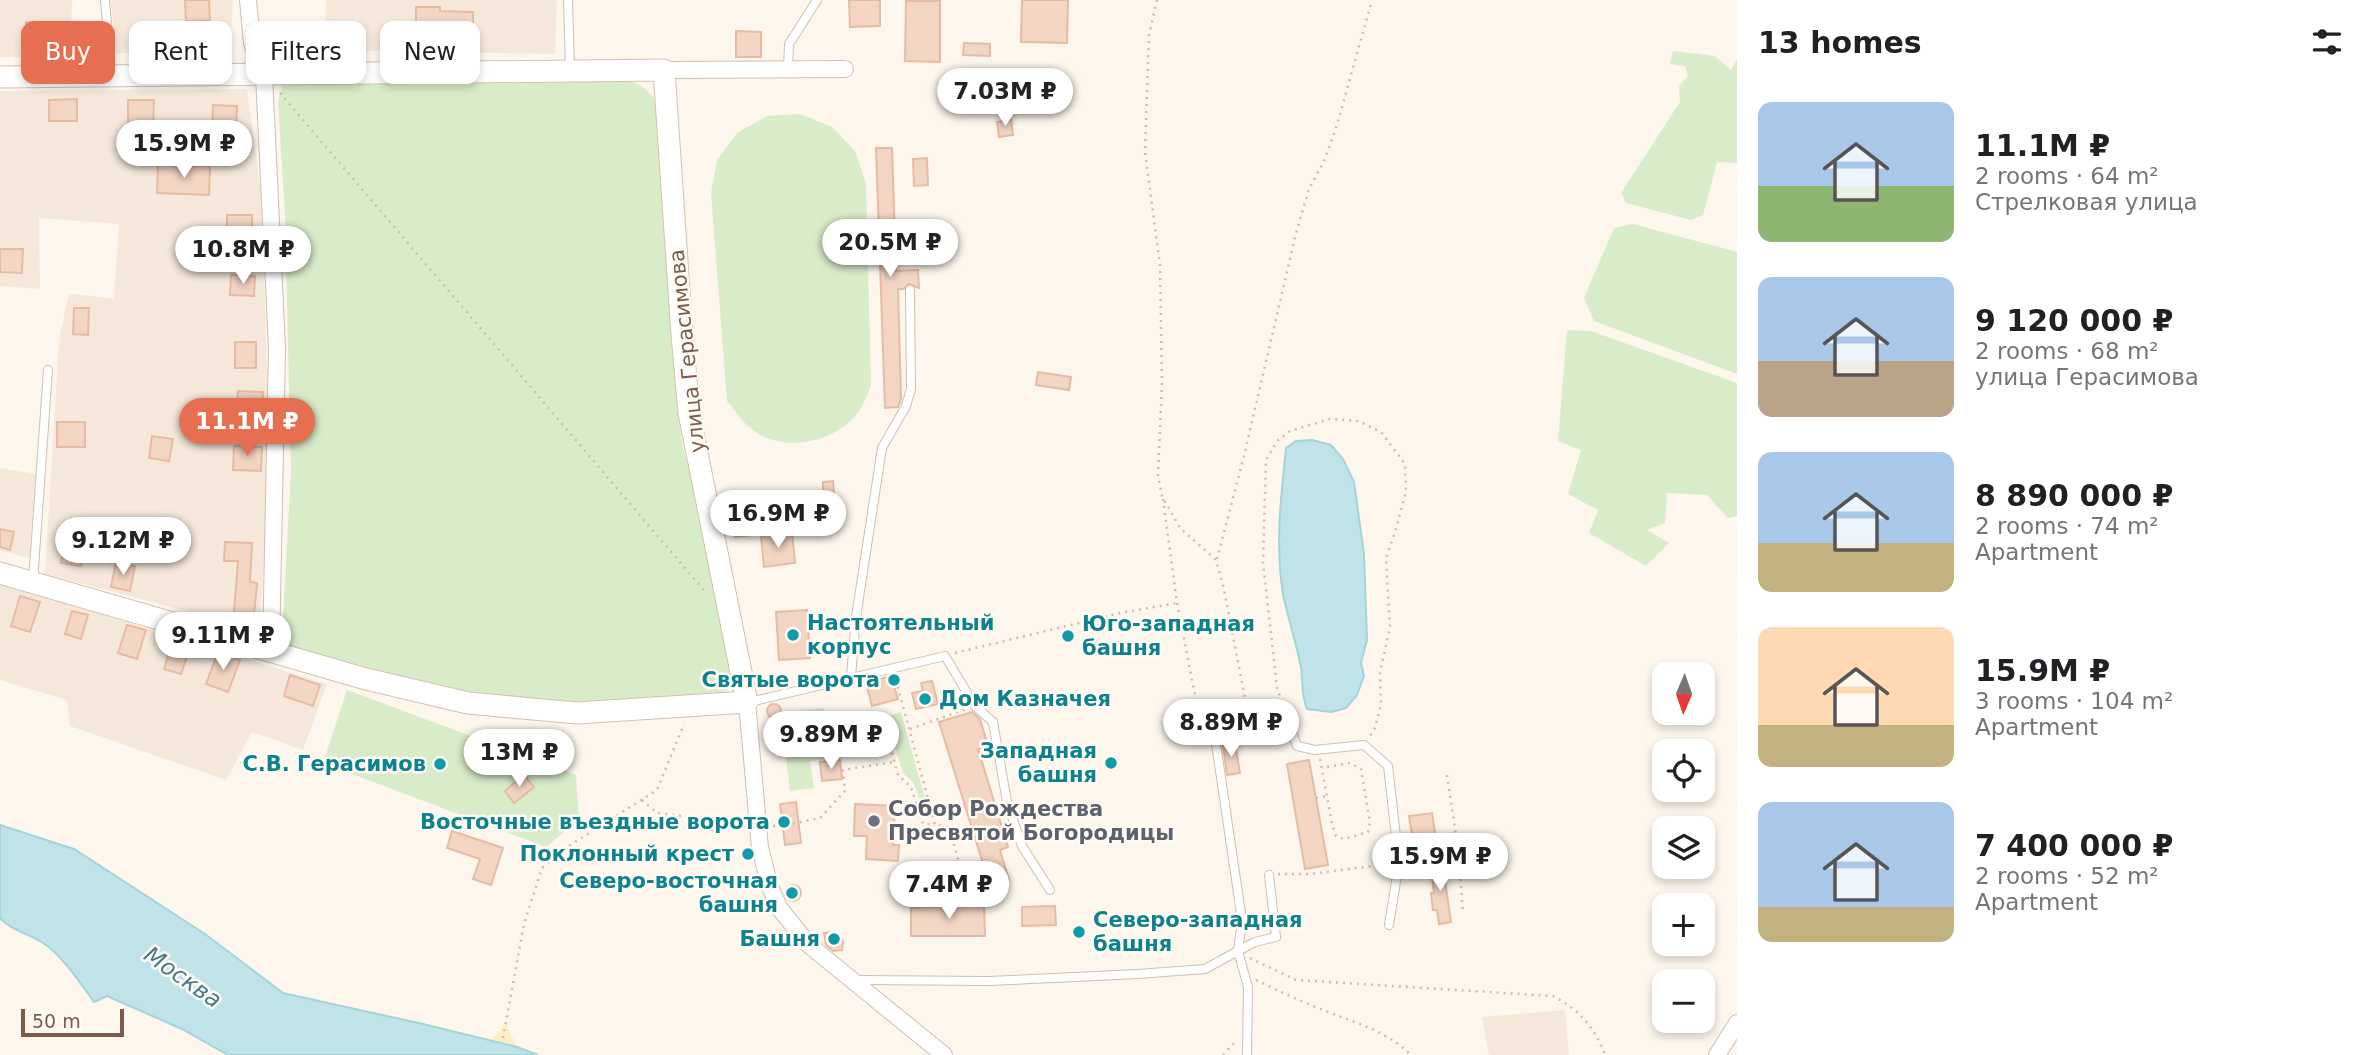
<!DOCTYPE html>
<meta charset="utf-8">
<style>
:root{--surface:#fff;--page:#f6f6f6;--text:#202124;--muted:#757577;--accent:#e76f51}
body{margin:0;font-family:"DejaVu Sans",sans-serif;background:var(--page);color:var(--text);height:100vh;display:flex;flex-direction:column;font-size:26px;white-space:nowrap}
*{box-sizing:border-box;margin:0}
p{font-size:23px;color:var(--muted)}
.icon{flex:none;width:38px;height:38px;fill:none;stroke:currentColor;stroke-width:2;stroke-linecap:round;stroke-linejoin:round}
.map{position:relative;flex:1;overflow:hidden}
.side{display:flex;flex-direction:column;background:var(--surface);width:630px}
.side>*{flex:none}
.hud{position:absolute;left:21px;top:21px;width:665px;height:63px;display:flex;gap:14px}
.needle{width:46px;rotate:182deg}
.tools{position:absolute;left:1652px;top:662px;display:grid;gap:14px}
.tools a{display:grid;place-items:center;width:63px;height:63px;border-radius:14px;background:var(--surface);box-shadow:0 4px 10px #0003;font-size:35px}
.scale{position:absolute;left:21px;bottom:18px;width:103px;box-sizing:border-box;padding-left:7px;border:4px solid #7a5c4d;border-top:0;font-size:19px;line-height:24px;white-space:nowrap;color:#7a5c4d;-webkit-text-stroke:5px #fffaf3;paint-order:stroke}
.price{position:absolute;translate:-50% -60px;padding:0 16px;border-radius:24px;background:#fff;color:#222;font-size:23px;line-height:46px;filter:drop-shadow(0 2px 4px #0008)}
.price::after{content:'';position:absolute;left:50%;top:42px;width:21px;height:16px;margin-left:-10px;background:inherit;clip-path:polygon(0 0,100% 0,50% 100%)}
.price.active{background:var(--accent);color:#fff}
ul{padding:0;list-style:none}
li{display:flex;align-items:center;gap:21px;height:175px;padding:0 21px}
li span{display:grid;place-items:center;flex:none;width:196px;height:140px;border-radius:14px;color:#555}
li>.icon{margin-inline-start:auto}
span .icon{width:84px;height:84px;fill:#fffc;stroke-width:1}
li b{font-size:30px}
h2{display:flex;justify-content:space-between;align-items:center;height:84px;padding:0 21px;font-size:30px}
.pill{padding:0 24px;border-radius:14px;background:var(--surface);box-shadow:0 4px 10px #0003;font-size:24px;line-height:63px}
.pill.active{background:var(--accent);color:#fff}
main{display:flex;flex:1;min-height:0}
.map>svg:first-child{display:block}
.residential{fill:#f5e8da}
.green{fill:#d8ecc9}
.sand{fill:#fcefc7}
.water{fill:#bfe3e8;stroke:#a5d3da;stroke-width:2}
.building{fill:#f3d5c3;stroke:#e6bba3;stroke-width:2}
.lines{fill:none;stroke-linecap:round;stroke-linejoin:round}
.lane-casing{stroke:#d1beb0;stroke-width:10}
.street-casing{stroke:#d1beb0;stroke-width:18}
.secondary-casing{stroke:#d6c0b0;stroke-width:23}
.path{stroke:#d9b8a5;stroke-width:2.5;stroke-dasharray:2 5;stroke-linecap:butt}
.lane{stroke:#fff;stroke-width:8}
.street{stroke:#fff;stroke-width:16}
.secondary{stroke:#fff;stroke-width:21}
.culture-dot{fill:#0f9aa8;stroke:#fffaf3;stroke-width:2.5}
.worship-dot{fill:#6b7280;stroke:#fffaf3;stroke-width:2.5}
.labels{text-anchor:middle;stroke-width:5;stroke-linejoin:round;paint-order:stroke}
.street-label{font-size:21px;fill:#7a5c4d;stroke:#fffaf3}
.culture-label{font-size:21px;font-weight:bold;fill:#0d838f;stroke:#fffaf3;text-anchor:end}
.worship-label{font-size:21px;font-weight:bold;fill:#5b616d;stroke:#fffaf3;text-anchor:start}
.water-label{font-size:23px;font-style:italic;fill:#437c86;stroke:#fffaf3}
</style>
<main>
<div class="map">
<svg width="1737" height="1055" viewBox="0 0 1737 1055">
<rect width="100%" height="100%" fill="#fdf6ec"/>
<g class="residential">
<path d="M0,0h72l-2,58 -70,-1z"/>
<path d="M111,0h122l-3,56 -114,-3z"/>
<path d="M326,0h231l-2,54 -231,-4z"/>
<path d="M247,89l15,112 8,281 -11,148 -214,-56 14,-234 10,-47 45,6 5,-75 -80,-6 1,71 -40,-3v-195z"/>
<path d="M0,468l35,6 -5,84 -30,-7z"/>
<path d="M0,583l327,101 -24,66 -51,-18 -26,48 -156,-54 -3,-26 -67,-20z"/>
<path d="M1565,1010l4,45h-80l-7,-38z"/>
</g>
<g class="green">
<path d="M1673,51l42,5 16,14 6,-11v104l-20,-1 -14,53 -12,5 -65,-17 -5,-10 59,-91 -1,-16 9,-10 -3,-10 -15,-2z"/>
<path d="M630,81c15,6 22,11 28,26l11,199 13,138 14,49 37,188 -8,12 -129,10 -97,-4 -104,-24 -109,-30 -4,-11 9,-163 -6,-257 -7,-112 4,-16 21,-3z"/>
<path d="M800,114l32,13 23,24 11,32 5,203c-4,8 -7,18 -12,25 -23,33 -80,44 -111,15 -8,-7 -14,-17 -21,-25l-16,-208 6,-33 20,-27 30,-17z"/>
<path d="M1633,224l104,28v122l-143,-53 -10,-23 30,-70z"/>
<path d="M1567,330l24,1 146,52v133l-9,2 -21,-23 -40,-2 -2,30 -18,7 22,13 -23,23 -57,-33 9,-23 -30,-16 13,-44 -23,-9z"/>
<path d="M347,690l229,85 3,45 -33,27 -223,-84z"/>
<path d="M824,708l6,50 -20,3 4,27 -24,3 -9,-78z"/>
<path d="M901,712l25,90 -5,1 -8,-21 -10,-9 -17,-56z"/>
</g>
<path class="sand" d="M506,1023l11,24 -26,-6z"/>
<g class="water">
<path d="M1312,440l19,5 12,14 11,23 10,72 3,86 -6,23 3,13 -7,19 -11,13 -15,4 -24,-3c-6,-14 -4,-27 -6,-42 -5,-25 -13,-49 -18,-73 -8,-48 -2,-98 3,-146l10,-7z"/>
<path d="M0,825l74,24 131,85 78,59 140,31 94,23 21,8h-310l-46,-26 -75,-33 -13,6c-13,-18 -32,-47 -51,-59 -15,-10 -31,-12 -43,-25z"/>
</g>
<g class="building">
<path d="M185,0h24l1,20 -24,1z"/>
<path d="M849,0h31v26l-30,1z"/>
<path d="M1022,0h46l-1,43 -46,-1z"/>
<path d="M906,1h34v61l-35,-1z"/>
<path d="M416,7h24v4l33,1v15l-33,-1v12h-24z"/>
<rect x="26" y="22" width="21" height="26"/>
<path d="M736,31l25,1v25h-25z"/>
<path d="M964,43l26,1v12l-27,-1z"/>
<path d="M77,99v22h-28v-21z"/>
<path d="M128,100h26l-1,30h-25z"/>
<path d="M213,105l24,1 -1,27 -24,-1z"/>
<path d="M1011,120l2,15 -14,2 -2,-15z"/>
<path d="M876,148h16l4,123 22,-1 1,18 -10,-4 -5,5h-6l3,110 -3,8 -13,1z"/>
<path d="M927,158l1,27 -14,1 -1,-27z"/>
<path d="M158,164l52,2 -1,29 -52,-2z"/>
<rect x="227" y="215" width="25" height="28"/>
<path d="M0,249h23l-1,24 -22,-1z"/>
<path d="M231,275l24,1 -1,20 -24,-1z"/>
<path d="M74,308h15l-1,27 -15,-1z"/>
<rect x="235" y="342" width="21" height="26"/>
<path d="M1038,372l33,5 -2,13 -33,-5z"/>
<path d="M238,391l25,1 -1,31 -26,-1z"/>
<rect x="57" y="422" width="28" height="25"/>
<path d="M152,436l21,3 -4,22 -20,-3z"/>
<path d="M234,446l28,1 -1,24 -28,-1z"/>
<path d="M833,481l1,13h-11v-12z"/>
<path d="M756,498l5,36 -26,3 -4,-36z"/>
<path d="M67,528l20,4 -6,34 -20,-3z"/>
<path d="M0,529l14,3 -4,18 -10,-3z"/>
<path d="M792,532l3,31 -31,4 -3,-31z"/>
<path d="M225,542l27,1 -2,39 7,1 -3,32 -20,-2 4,-52h-14z"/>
<path d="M116,562l19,4 -5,25 -19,-4z"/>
<path d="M20,596l20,6 -10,30 -19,-6z"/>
<path d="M807,610l3,48 -31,2 -3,-48z"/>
<path d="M72,611l16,4 -7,24 -16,-5z"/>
<path d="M127,625l19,5 -9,29 -19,-6z"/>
<circle cx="1068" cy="636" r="6"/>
<path d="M173,640l18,6 -10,28 -17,-5z"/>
<path d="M218,652l22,8 -12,32 -22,-8z"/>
<path d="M290,675l30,10 -7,21 -29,-10z"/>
<path d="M891,676l7,23 -26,7 -6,-23z"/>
<path d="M932,681l6,23 -22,5 -4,-16 11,-2 -2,-8z"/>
<circle cx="774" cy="711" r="7"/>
<path d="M972,712l8,7 8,27 -10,3 30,98 -8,3 9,30 -19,6 -51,-164z"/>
<path d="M872,724l4,21 -21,4 -4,-21z"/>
<path d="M1235,743l5,30 -13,2 -4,-30z"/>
<circle cx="1111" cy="763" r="7"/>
<path d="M840,760l2,19 -20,2 -2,-19z"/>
<path d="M1309,760l19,105 -23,4 -18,-105z"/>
<path d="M524,775l10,12 -20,16 -9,-12z"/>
<path d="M796,802l5,41 -16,2 -5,-41z"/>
<path d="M855,804l40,2 -2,39h6l-1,16 -32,-2 1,-23h-13z"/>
<path d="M1432,813l7,44 -23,4 -7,-45z"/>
<path d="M452,831l51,17 -12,37 -18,-6 7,-20 -33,-11z"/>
<path d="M1442,861l9,61 -12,2 -2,-14h-4l-2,-17h3l-4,-31z"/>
<circle cx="793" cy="893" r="8"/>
<path d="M984,904l1,32h-74v-28z"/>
<path d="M1055,906l1,19 -34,1v-19z"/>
<circle cx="1079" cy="933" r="5.5"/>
<path d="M834,932l6,3 3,7 -1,8 -9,1 -7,-6 -2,-12z"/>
</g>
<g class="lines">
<g class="lane-casing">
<g id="lane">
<path d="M105,0l6,73"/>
<path d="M568,0l2,70"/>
<path d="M788,69l1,-25 28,-44"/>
<path d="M33,582l15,-212"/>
<path d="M851,676l5,-59 26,-169 24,-42 5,-17 -1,-99"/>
<path d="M750,702l195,-46 30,50 18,16 14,80 15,44 28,44"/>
<path d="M856,980l133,1 149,-7 67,-5 33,-18 4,-31 -27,-183c22,-34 34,-30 70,-24l12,33 18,4 49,-5 24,21 11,97 -10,62"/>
<path d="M1247,1055l1,-68 -10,-36 17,-9 21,-5 -7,-62"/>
</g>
</g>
<g class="street-casing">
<g id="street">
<path d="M248,0l4,43 12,32 13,273 -6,303"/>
<path d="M664,70l181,-1"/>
<path d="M747,702l13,146 10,39 10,22 29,36 135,110"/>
<path d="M1717,1055l20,-32"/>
</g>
</g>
<g class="secondary-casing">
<path id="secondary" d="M0,77l664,-7 18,265 7,78 58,289 -170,11 -109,-10 -102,-24 -366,-106"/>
</g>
<g class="path">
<path d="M1157,0l-8,35 -4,117 15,113 2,119 -4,91 4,21 18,32 36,32 7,25 22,113"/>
<path d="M280,93l427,501"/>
<path d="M1163,499l14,104 25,128 3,1"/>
<path d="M1217,559l27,-103 52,-223 13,-44 16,-30 12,-34 35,-125"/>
<path d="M955,653l165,-40 57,-10"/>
<path d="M896,680l39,145 14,2 20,71"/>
<path d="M1282,702l-5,-14 -14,-126 3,-102 11,-19 13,-10 40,-12 28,2 23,11 24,32 1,28 -11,40 -9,26 4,69 -10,46 1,32 -6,23 -5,8"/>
<path d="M883,719l15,56 13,12 12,37 12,1"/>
<path d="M910,729l56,-20"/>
<path d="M1320,759l12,65 4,12 8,3 24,-7 2,-10 -9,-53 -11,-6 -28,5"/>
<path d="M1447,775l12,81 4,58"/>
<path d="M1316,798l11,-2"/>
<path d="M642,800l15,13 51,6 1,11 37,-1"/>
<path d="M786,825l34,-7 25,-27 -2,-21 51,-8"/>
<path d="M773,826h10"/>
<path d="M1410,863l49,-7"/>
<path d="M1278,874h32l79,-10"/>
<path d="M1250,958l46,22 257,16c26,14 41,30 52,59"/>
<path d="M1256,980c23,11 46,22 70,31 32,13 59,19 85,44"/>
<path d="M503,1038l21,-114 18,-56 19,-17 96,-61 27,-66"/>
<path d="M1223,1055l13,-14"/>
</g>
<use href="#lane" class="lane"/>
<use href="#street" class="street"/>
<use href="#secondary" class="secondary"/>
</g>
<g class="culture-dot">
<circle cx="793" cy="635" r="7"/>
<circle cx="1068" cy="636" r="7"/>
<circle cx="894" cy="680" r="7"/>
<circle cx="925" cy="699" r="7"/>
<circle cx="1111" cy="763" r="7"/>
<circle cx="440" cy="764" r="7"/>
<circle cx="784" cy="822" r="7"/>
<circle cx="748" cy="854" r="7"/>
<circle cx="792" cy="893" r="7"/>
<circle cx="1079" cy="932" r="7"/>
<circle cx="834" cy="939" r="7"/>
</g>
<circle class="worship-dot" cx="874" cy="821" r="7"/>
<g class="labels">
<g class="street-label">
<text transform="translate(687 351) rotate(-96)" y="7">улица Герасимова</text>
</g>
<g class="culture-label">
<text x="807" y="630" text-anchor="start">Настоятельный<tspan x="807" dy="24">корпус</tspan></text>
<text x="1082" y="631" text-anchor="start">Юго-западная<tspan x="1082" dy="24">башня</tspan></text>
<text x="880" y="687">Святые ворота</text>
<text x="939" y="706" text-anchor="start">Дом Казначея</text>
<text x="1097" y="758">Западная<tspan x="1097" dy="24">башня</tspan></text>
<text x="426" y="771">С.В. Герасимов</text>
<text x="770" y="829">Восточные въездные ворота</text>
<text x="734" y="861">Поклонный крест</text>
<text x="778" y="888">Северо-восточная<tspan x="778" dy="24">башня</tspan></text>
<text x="1093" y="927" text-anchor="start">Северо-западная<tspan x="1093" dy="24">башня</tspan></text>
<text x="820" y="946">Башня</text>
</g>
<g class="worship-label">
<text x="888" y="816">Собор Рождества<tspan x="888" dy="24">Пресвятой Богородицы</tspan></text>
</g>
<g class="water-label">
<text transform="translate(183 977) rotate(35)" y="8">Москва</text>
</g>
</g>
</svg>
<div class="tools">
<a><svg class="needle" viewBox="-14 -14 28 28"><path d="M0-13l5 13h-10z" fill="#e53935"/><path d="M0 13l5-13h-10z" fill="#757577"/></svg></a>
<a><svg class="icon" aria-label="locate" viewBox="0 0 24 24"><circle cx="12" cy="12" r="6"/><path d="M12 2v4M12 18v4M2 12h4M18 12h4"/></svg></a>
<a><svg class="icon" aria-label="layers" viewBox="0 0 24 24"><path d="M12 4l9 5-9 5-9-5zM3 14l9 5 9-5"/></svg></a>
<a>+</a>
<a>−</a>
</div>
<div class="scale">50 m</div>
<b class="price" style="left:1005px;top:128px">7.03M ₽</b>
<b class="price" style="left:184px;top:180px">15.9M ₽</b>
<b class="price" style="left:890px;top:279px">20.5M ₽</b>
<b class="price" style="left:243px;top:286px">10.8M ₽</b>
<b class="price active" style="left:247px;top:458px">11.1M ₽</b>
<b class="price" style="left:778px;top:550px">16.9M ₽</b>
<b class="price" style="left:123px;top:577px">9.12M ₽</b>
<b class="price" style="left:223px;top:672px">9.11M ₽</b>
<b class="price" style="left:1231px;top:759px">8.89M ₽</b>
<b class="price" style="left:831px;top:771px">9.89M ₽</b>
<b class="price" style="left:519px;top:789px">13M ₽</b>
<b class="price" style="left:1440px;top:893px">15.9M ₽</b>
<b class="price" style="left:949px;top:921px">7.4M ₽</b>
<div class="hud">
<a class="pill active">Buy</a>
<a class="pill">Rent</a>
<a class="pill">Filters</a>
<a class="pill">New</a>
</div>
</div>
<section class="side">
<h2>13 homes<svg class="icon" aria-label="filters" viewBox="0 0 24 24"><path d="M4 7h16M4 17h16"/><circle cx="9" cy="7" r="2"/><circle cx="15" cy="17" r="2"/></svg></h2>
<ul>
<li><span style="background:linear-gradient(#a9c7e8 60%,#8fb573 0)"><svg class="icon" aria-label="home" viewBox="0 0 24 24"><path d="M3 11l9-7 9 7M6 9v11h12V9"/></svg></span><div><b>11.1M ₽</b><p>2 rooms · 64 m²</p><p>Стрелковая улица</p></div></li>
<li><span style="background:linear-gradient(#a9c7e8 60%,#b9a48a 0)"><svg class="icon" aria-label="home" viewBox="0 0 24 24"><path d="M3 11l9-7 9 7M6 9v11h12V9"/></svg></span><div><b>9 120 000 ₽</b><p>2 rooms · 68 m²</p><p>улица Герасимова</p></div></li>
<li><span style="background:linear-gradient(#a9c7e8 65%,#c2b280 0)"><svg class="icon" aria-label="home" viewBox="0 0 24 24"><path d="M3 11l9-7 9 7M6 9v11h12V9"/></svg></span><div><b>8 890 000 ₽</b><p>2 rooms · 74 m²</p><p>Apartment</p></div></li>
<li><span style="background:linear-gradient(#ffd9b3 70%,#c2b280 0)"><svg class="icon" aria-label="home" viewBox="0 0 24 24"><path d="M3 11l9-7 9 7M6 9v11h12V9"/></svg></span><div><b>15.9M ₽</b><p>3 rooms · 104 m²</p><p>Apartment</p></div></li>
<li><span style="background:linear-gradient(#a9c7e8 75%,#c2b280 0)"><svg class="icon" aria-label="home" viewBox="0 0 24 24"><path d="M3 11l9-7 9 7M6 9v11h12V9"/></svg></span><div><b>7 400 000 ₽</b><p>2 rooms · 52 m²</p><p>Apartment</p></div></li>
</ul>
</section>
</main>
